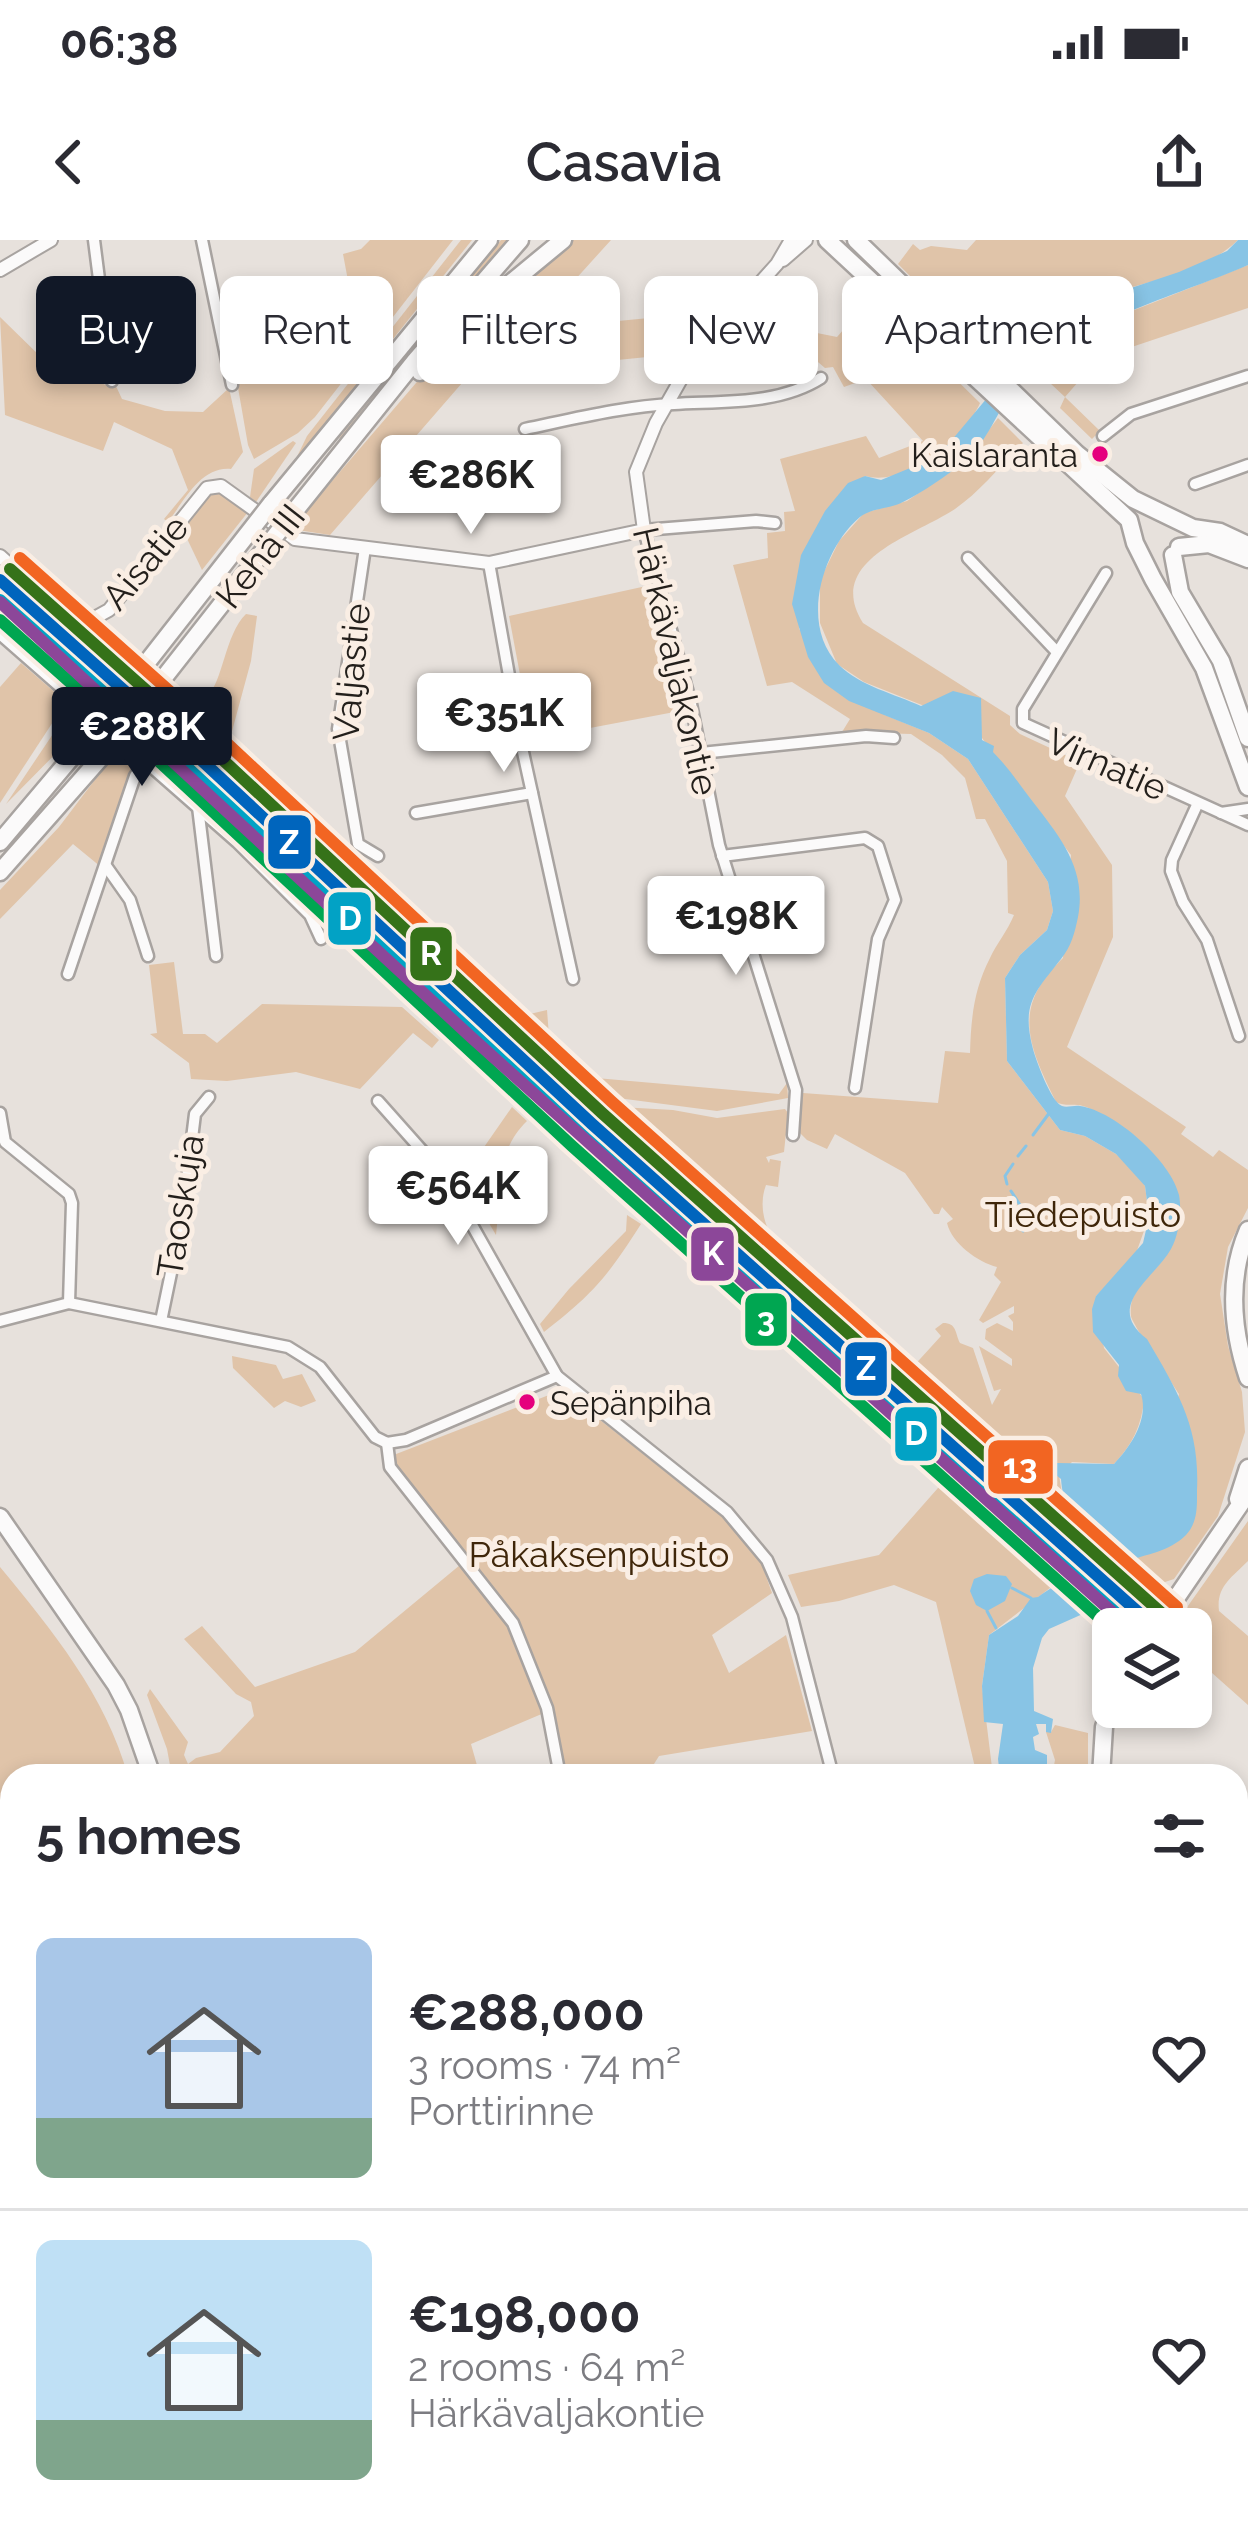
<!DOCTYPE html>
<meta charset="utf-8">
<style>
:root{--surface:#fff;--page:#f2f2f3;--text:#2b2b33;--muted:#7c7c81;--line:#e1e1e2;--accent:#111827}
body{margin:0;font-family:Raleway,sans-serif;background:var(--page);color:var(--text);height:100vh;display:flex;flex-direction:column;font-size:45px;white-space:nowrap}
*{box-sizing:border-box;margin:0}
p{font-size:39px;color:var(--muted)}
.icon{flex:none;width:66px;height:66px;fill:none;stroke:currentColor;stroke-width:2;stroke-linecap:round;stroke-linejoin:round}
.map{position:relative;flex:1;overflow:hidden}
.drawer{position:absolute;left:0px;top:1524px;width:1248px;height:768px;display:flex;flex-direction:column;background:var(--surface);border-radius:36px 36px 0 0;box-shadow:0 6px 18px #0003}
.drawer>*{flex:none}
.guide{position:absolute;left:36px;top:36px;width:1176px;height:108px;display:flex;gap:24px}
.fabs{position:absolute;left:1092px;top:1368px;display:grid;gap:24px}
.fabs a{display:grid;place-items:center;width:120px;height:120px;border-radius:18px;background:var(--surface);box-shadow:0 6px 18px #0003;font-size:60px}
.price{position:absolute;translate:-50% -102px;padding:0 27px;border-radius:12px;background:#fff;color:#222;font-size:39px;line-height:78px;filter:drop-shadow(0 3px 6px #0008)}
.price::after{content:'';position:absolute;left:50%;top:72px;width:36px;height:27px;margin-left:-18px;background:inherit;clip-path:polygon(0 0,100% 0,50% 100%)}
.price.active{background:var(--accent);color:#fff}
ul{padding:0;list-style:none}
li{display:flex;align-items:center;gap:36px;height:300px;padding:0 36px}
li+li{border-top:3px solid var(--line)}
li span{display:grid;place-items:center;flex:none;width:336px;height:240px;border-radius:18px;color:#555}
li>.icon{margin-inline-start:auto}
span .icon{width:144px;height:144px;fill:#fffc;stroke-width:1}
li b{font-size:51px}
h2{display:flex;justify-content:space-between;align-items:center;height:144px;padding:0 36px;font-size:51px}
.pill{padding:0 42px;border-radius:18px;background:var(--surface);box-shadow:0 6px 18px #0003;font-size:42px;line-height:108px}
.pill.active{background:var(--accent);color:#fff}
.status{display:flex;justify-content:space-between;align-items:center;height:84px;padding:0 60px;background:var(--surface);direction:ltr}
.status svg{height:33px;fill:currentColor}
header{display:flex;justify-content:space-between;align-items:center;height:156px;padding:0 36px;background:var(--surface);font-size:54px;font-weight:600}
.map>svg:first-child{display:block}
.green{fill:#e0c4a9}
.water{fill:#88c4e5}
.pier{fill:#e7e1dc}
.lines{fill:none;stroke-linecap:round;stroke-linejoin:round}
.stream{stroke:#88c4e5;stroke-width:3}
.minor-casing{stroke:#a8a3a0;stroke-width:15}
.tertiary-casing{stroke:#a8a3a0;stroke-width:16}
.primary-casing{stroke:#a8a3a0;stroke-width:21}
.trunk-casing{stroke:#a8a3a0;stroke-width:21}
.minor{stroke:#fbfafa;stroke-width:10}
.tertiary{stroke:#fbfafa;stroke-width:12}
.primary{stroke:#fbfafa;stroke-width:16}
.trunk{stroke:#fbfafa;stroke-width:16}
.rail{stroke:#bebcbb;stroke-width:3;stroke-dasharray:6 12;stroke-linecap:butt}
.trunk-bridge-casing{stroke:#a8a3a0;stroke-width:21;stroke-linecap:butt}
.trunk-bridge{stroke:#fbfafa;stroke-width:16}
.rail-1-casing{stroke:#faeee4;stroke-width:21}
.rail-2-casing{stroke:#faeee4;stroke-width:21}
.rail-3-casing{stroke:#faeee4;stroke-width:21}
.rail-4-casing{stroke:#faeee4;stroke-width:21}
.rail-5-casing{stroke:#faeee4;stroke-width:21}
.rail-6-casing{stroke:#faeee4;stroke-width:21}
.rail-1{stroke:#0065bd;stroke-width:12}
.rail-2{stroke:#02a2c5;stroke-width:12}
.rail-3{stroke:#357219;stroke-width:12}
.rail-4{stroke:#00a651;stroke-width:12}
.rail-5{stroke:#f26522;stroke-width:12}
.rail-6{stroke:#8c4799;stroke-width:12}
.bus-dot{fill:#e5007d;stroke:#faeee4;stroke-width:4.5}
.labels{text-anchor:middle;stroke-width:10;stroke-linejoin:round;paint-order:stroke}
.bus-label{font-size:33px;fill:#231f1b;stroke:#faeee4;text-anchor:end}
.street-label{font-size:36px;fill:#231f1b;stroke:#faeee4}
.park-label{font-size:36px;fill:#3f2609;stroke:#faeee4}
.line-badge{stroke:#faeee4;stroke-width:4.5}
.badge-label{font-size:33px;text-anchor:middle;font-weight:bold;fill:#fff}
</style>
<div class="status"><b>06:38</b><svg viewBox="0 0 49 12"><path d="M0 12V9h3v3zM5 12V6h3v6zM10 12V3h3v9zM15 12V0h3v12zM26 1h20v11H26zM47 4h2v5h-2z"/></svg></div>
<header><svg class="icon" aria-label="back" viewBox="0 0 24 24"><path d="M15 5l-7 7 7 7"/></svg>Casavia<svg class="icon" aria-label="share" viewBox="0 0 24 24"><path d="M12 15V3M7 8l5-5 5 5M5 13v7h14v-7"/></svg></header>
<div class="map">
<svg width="1248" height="2292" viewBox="0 0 1248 2292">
<rect width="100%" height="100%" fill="#e7e1dc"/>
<g class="green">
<path d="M370,0h83l-138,177 -17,16 -44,26 -6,-14 -15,-86 14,-15 41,-9 8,10 19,-4 -2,-15 42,-8 -12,-64 18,-5z"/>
<path d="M461,0h11l-178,223 13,-27z"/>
<path d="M510,0l-169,199 -2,-1 162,-198z"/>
<path d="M572,0h39l-38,42 4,7 -8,10 7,7 13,-8 29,23 31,-3 15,-17 17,-9 29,27 -33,35 -119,12 -3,-12 -44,8 -12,-2 1,12 -31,3 -139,160 -39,-6 137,-160 114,-107z"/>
<path d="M976,0h262c-40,39 -105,41 -154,64 -23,10 -44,39 -63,55l-54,-52 -45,-19 -24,-24 15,-20 7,6 11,-4 36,4z"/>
<path d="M1248,25v43l-149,50 -34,39 35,34 -8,8 -32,-31 5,-11 -29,-27 53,-42z"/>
<path d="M872,57l108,106c-16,37 -72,84 -115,73l-39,35 -7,15 -20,103 86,86 44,18 39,26 80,123 5,29 -6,19 -27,25 -15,23 2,83 53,69 25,6 31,18 18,16 11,16 4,31 -14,39 -39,40 8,52 40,51c-2,26 -12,46 -30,65l-42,-2 -13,13 4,25 22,33 -3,24 -65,-57 10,-16 -12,-10 2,10 -13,4 -82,-79 -172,-151 6,-9 -7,-11 -58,-54 -36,-23 -1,-13 -16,-6 -62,-56h8l22,18 14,3 53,3 44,8 68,-9 3,4 -4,39 -18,5 3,6 1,-4 11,2 -3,26 -12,-2c-22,59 67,116 109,154l-2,4 25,22 3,-2 9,7 31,-34 -6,-7 8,-6c14,0 12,10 17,20l13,5 19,57 9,-16 -7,2 -15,-45 33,20v-7l-27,-20 1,-10 11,-6 16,8v-9l-5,-6 6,-3v-7l-31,17 -4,-3 22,-38 -7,-7 3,-8c-19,-5 -45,-23 -50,-44l6,-4 -11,-12 -3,7h-5l-29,-41 -70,-39 -8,15 -20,-9 -9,-9 5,-38 135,10 7,-52 25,2c1,-35 4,-64 20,-95 7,-15 17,-26 24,-43l-6,-2 -1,-52 -22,-42h-9l-11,-41 -23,-23 -31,-21 -69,-2 8,-13 -58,-37 -25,4 -34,-121 35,-7 -1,-25 18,-2 -1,-19 11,-1 -15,-52 86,-23 13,22 44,-17 -57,-62 -22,8 -11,-20 -8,1 -33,-28 -75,6 25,-28 95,19z"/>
<path d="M0,77l44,43 62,25 9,-1 7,15 43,12 38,1 26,-24 14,64 -12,17c-30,-3 -47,32 -63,53l-4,-3 24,-29 -16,-41 -58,-27 -11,29 -98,-36z"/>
<path d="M998,178l25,25c-21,21 -43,49 -68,66 -39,26 -132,51 -92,114l147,93v9l10,9 60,28 -15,34 47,69 1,72 -46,110 119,80 -5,7 32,23 6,-7 29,20v38l-20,39 -8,47 8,52 14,46 3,40 -27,84 -44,63 -18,6 -14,20 -28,-22 11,-21 12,-4 42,-164c-8,-13 -48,-72 -48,-78 -3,-26 17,-37 31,-55 43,-55 -2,-115 -54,-142 -8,-4 -17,-11 -25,-13 -11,-3 -17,1 -27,-4 -28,-57 -45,-95 7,-144l8,-103 -89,-117 -35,-23 -83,-33 -27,-18 -17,-41v-43l19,-39 25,-28 43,-12 58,-40z"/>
<path d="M293,201l3,2 -40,59 -6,-5 4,-28z"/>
<path d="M217,251l31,21 -46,58 -21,-44 26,-31z"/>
<path d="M651,345l34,125 -153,29 -23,-123z"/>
<path d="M246,374l11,2 -6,45 -23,85 -59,-43c12,-5 29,-3 39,-9 14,-9 17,-60 38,-80z"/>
<path d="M21,423l45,39 -66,101v-116z"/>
<path d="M71,467l10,8 -6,6 -1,14 -68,69z"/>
<path d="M119,508l15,18 -33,101 -28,-23 -73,75v-29l59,-63z"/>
<path d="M174,722l9,72h22l12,9 45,-39 140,3 37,33 -7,8 -19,-15 -53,56 -64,-17 -69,9 -36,-2 -2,-16 -39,-29 7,-1 -8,-68z"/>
<path d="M547,770l2,26 47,42 183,16 8,-11 1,15 -71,13 -107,-14 -93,-80z"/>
<path d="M512,867l15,14c-33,32 -25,71 -31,114l-41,-69 20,2 7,-18z"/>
<path d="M627,975l14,9c-33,52 -48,70 -97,108l-4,-8 29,-35 57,-58z"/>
<path d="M232,1116l44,9 7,14 19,-5 14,27 -15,6 -16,-6 -11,7 -41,-40z"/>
<path d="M562,1150l161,127 38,45 11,31 -60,42 17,38 57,-38 26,96 -153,25 -5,8 5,12h-95l-42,-137 -130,-173 -1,-10z"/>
<path d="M945,1240l114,101 -70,54 -7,51 11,90h-16l-41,-174 -42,-17 -55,16 -38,6 -13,-32 91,-20z"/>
<path d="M1248,1281v40c-17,17 -32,26 -29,50l29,25v69l-55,-49 3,-13 -5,-4v-10h-7l-6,-9z"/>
<path d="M460,1325l49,63 35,85 -73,31 9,32h-308l-5,-27 -20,-54 3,-6 38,53 -4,13 4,9 8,-6 24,-6 34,-36 -3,-14 -15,-8 -52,-55 18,-13 53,61 100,-35z"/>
<path d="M0,1327c52,63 106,129 128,209h-116v141l-12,-11z"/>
<path d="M1034,1374c-4,31 -29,26 -23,67l8,4 6,15 -6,10 -11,-19 -12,-9c-3,-28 16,-54 38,-68z"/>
<path d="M1055,1485l33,8v43h-36l3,-16 -9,-28h5z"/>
<path d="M0,1768l12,3v365l-12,5z"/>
<path d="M12,2192v88h125l-1,12h-136v-29l6,-8 -6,-16v-46z"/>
<path d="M515,2280h122l4,12h-124z"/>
</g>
<g class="water">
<path d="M1238,0h10v25c-78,34 -166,53 -226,116 -25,25 -31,58 -58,81 -18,14 -41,30 -61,40 -13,7 -32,6 -43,15 -38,32 -61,108 -21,148 21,21 56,29 82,41l32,-15 28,7 1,42 12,6 -1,6c15,15 27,33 40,50 28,36 54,68 45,115 -3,15 -7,30 -17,42 -26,33 -40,45 -28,90 3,11 18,53 29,57 5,2 12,-1 18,0 35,5 91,55 99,89 3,16 0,40 -8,54 -16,29 -68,57 -24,90 31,53 53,88 50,151 0,16 1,32 -11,45 -17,17 -40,19 -61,27l-31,47 -45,20 -7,9 -9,30 1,43 19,8 -2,14 -5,-1v-8h-10l3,10 -6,3 2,13 12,5v21h-47l-2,-17 5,-35 -19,-2 -2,-36 7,-51 29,-19 13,-18 7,-1c21,-15 58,-35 45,-66 -10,-22 -20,-24 -22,-52l-10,-8v-5l6,-3 57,1c17,-18 35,-45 27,-70l-15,-3 -8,-15 1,-11 -26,-33 -1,-23 4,-13 47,-53 6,-26 -4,-31 -29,-32 -31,-18 -25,-6 -53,-69 -2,-83 15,-23 27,-25 6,-19 -5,-29 -80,-123 -39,-26 -80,-32 -25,-18 -16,-26 -16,-53 9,-49 24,-44 23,-28 17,-7 16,4 34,-14 31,-19 72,-86 62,-56 99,-33 48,-21z"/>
<path d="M987,1334l19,2 6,8 -7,17 -18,10 -11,-6 -6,-14 4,-12z"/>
</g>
<path class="pier" d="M1077,1313l40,36 -20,24 -41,-36 19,-15z"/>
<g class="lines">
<g class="stream">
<path d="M1033,895l17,-23"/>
<path d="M1018,916l8,-10"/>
<path d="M1007,944l-2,-8 8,-12"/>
<path d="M1011,951l18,28 -6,12"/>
<path d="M1012,1348l19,10"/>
<path d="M987,1371l9,17"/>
</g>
<g class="minor-casing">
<g id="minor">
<path d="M94,0l18,141"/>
<path d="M202,0l30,145"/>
<path d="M224,104l88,-18"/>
<path d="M525,189c48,-10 100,-23 149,-25 48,-3 105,1 147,-26"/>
<path d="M1103,196l28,-22 117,-38"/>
<path d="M1195,244l53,-19"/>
<path d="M775,283l-19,-2 -112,9 47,174 28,141 77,245 -3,45"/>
<path d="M365,308l-27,181 20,115 20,12"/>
<path d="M968,318l89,94"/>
<path d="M489,323l32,180 52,236"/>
<path d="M1106,333l-83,136v14l225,102"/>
<path d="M0,394l237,208 73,73 11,24"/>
<path d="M701,513l165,-17 28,2"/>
<path d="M1197,565l-25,55 -1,11 12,31 24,38 32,96"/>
<path d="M198,567l18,149"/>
<path d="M416,573l116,-20"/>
<path d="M1221,573l27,-4"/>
<path d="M722,616l143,-18 13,8 17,54 -17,39 -23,149"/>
<path d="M106,626l24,34 18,56"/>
<path d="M68,734l67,-198 10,-14"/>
<path d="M378,861l56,63 20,29 103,183 170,136 40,48 25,57 41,159"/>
<path d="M0,873l5,29 64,52 3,9 -3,100"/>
<path d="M0,1081l69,-18 219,44 32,20 55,70 12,6 19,-3 151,-64"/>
<path d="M161,1081l21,-101 13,-106 14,-17"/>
<path d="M387,1203l3,24 123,156 34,85 13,68"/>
<path d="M1236,1611l12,-2"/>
<path d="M0,1773l5,1"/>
<path d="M1236,1961l12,-3"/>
<path d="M919,2280l8,12"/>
<path d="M151,2292l2,-12"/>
</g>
</g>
<g class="tertiary-casing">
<g id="tertiary">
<path d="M783,20l23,-20"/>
<path d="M0,30l51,-30"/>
<path d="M0,316l67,60 22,5 20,-11 98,-122 14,-2 74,53 194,24 155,-33 -8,-58 20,-49 37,-65 84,-94 14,-24"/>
</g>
</g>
<g class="primary-casing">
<g id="primary">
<path d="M827,0l302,280 6,23 18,36 51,89 44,119"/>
<path d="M856,0l221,214 56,45 60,29 27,4 28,13"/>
<path d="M1179,307l30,-3 39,15"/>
<path d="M1173,315l7,37 41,69 27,77"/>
<path d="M1248,990c-21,49 -16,100 0,148"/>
<path d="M1238,1259l10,-31"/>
<path d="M0,1277l116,168 13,25 23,66"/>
<path d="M1155,1389l93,-136"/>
<path d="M1101,1536l3,-49 9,-29"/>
<path d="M1236,2115l12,35"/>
<path d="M1236,2153l9,29"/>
<path d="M205,2280l37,12"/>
<path d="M254,2280l77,7 49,-7"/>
<path d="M383,2292l32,-12"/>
</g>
</g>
<g class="trunk-casing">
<g id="trunk">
<path d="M420,132l75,-76 68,-56"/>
<path d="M271,264l218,-264"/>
<path d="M290,277l125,-156 105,-121"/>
<path d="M0,602l87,-103"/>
<path d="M0,632l104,-118"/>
</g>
</g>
<use href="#minor" class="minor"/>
<use href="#tertiary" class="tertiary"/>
<use href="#primary" class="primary"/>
<use href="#trunk" class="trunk"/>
<g class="rail">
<path d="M1236,1983l12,-3"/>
<path d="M263,2292l12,-12"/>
</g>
<g class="trunk-bridge-casing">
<g id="trunk-bridge">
<path d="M87,499l184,-235"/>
<path d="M104,514l186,-237"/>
</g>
</g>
<use href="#trunk-bridge" class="trunk-bridge"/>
<g class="rail-1-casing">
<path id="rail-1" d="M0,340l183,163 409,381 565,505"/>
</g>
<g class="rail-2-casing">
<path id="rail-2" d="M0,360l173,154 409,381 552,494"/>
</g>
<g class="rail-3-casing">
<path id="rail-3" d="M10,329l183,163 409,381 565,505"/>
</g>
<g class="rail-4-casing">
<path id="rail-4" d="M0,380l163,145 409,381 541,484"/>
</g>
<g class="rail-5-casing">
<path id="rail-5" d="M20,318l183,163 409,381 565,505"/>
</g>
<g class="rail-6-casing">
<path id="rail-6" d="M0,362l471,435 660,592"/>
</g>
<use href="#rail-1" class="rail-1"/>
<use href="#rail-2" class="rail-2"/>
<use href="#rail-3" class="rail-3"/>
<use href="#rail-4" class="rail-4"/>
<use href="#rail-5" class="rail-5"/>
<use href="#rail-6" class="rail-6"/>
</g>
<g class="bus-dot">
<circle cx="1100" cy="214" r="10"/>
<circle cx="527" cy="1162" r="10"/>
</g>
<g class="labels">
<g class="bus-label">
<text x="1078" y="227">Kaislaranta</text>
<text x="550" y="1175" text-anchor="start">Sepänpiha</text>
</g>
<g class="street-label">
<text transform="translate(260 316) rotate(-52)" y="13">Kehä III</text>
<text transform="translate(145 322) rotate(-50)" y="13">Aisatie</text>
<text transform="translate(676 421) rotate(77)" y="13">Härkävaljakontie</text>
<text transform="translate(351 432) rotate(-85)" y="13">Valjastie</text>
<text transform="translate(1107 524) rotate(24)" y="13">Virnatie</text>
<text transform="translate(180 966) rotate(-81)" y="13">Taoskuja</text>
</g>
<g class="park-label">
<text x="1083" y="987">Tiedepuisto</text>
<text x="599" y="1327">Påkaksenpuisto</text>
</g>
</g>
<g class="line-badge">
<rect x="266" y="573" width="47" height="58" rx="12" fill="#0065bd"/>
<rect x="326" y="650" width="47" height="57" rx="12" fill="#02a2c5"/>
<rect x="408" y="685" width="46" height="58" rx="12" fill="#357219"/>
<rect x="689" y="985" width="47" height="58" rx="12" fill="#8c4799"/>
<rect x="743" y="1051" width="46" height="57" rx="12" fill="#00a651"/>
<rect x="843" y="1100" width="46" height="58" rx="12" fill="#0065bd"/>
<rect x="893" y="1165" width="46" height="58" rx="12" fill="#02a2c5"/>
<rect x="986" y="1198" width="69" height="58" rx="12" fill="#f26522"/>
</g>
<g class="badge-label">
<text x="289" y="614">Z</text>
<text x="350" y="690">D</text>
<text x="431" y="725">R</text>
<text x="713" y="1025">K</text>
<text x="766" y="1091">3</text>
<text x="866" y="1140">Z</text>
<text x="916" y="1205">D</text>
<text x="1020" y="1238">13</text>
</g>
</svg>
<div class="fabs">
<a><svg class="icon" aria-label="layers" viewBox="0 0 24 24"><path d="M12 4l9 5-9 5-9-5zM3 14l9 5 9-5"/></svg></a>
</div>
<b class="price" style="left:471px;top:297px">€286K</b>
<b class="price" style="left:504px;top:535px">€351K</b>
<b class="price active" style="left:142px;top:549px">€288K</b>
<b class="price" style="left:736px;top:738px">€198K</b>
<b class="price" style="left:458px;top:1008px">€564K</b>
<div class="guide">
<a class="pill active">Buy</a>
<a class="pill">Rent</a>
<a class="pill">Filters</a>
<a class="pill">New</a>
<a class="pill">Apartment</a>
</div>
<section class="drawer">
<h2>5 homes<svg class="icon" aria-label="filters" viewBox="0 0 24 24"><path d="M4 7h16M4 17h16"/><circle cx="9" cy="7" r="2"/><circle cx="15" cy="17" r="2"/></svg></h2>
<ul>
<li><span style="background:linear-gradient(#a9c7e8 75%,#7fa58c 0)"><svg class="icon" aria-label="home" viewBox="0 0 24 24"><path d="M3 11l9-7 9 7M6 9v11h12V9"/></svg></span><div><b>€288,000</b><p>3 rooms · 74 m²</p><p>Porttirinne</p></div><svg class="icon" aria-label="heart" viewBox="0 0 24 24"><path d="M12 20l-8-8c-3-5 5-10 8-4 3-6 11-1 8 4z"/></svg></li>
<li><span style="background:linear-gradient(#bfe0f5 75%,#7fa58c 0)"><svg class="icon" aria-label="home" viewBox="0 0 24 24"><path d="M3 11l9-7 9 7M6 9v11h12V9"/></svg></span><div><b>€198,000</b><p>2 rooms · 64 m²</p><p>Härkävaljakontie</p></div><svg class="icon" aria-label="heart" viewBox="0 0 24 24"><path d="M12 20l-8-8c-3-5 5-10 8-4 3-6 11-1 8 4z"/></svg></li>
</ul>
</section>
</div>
